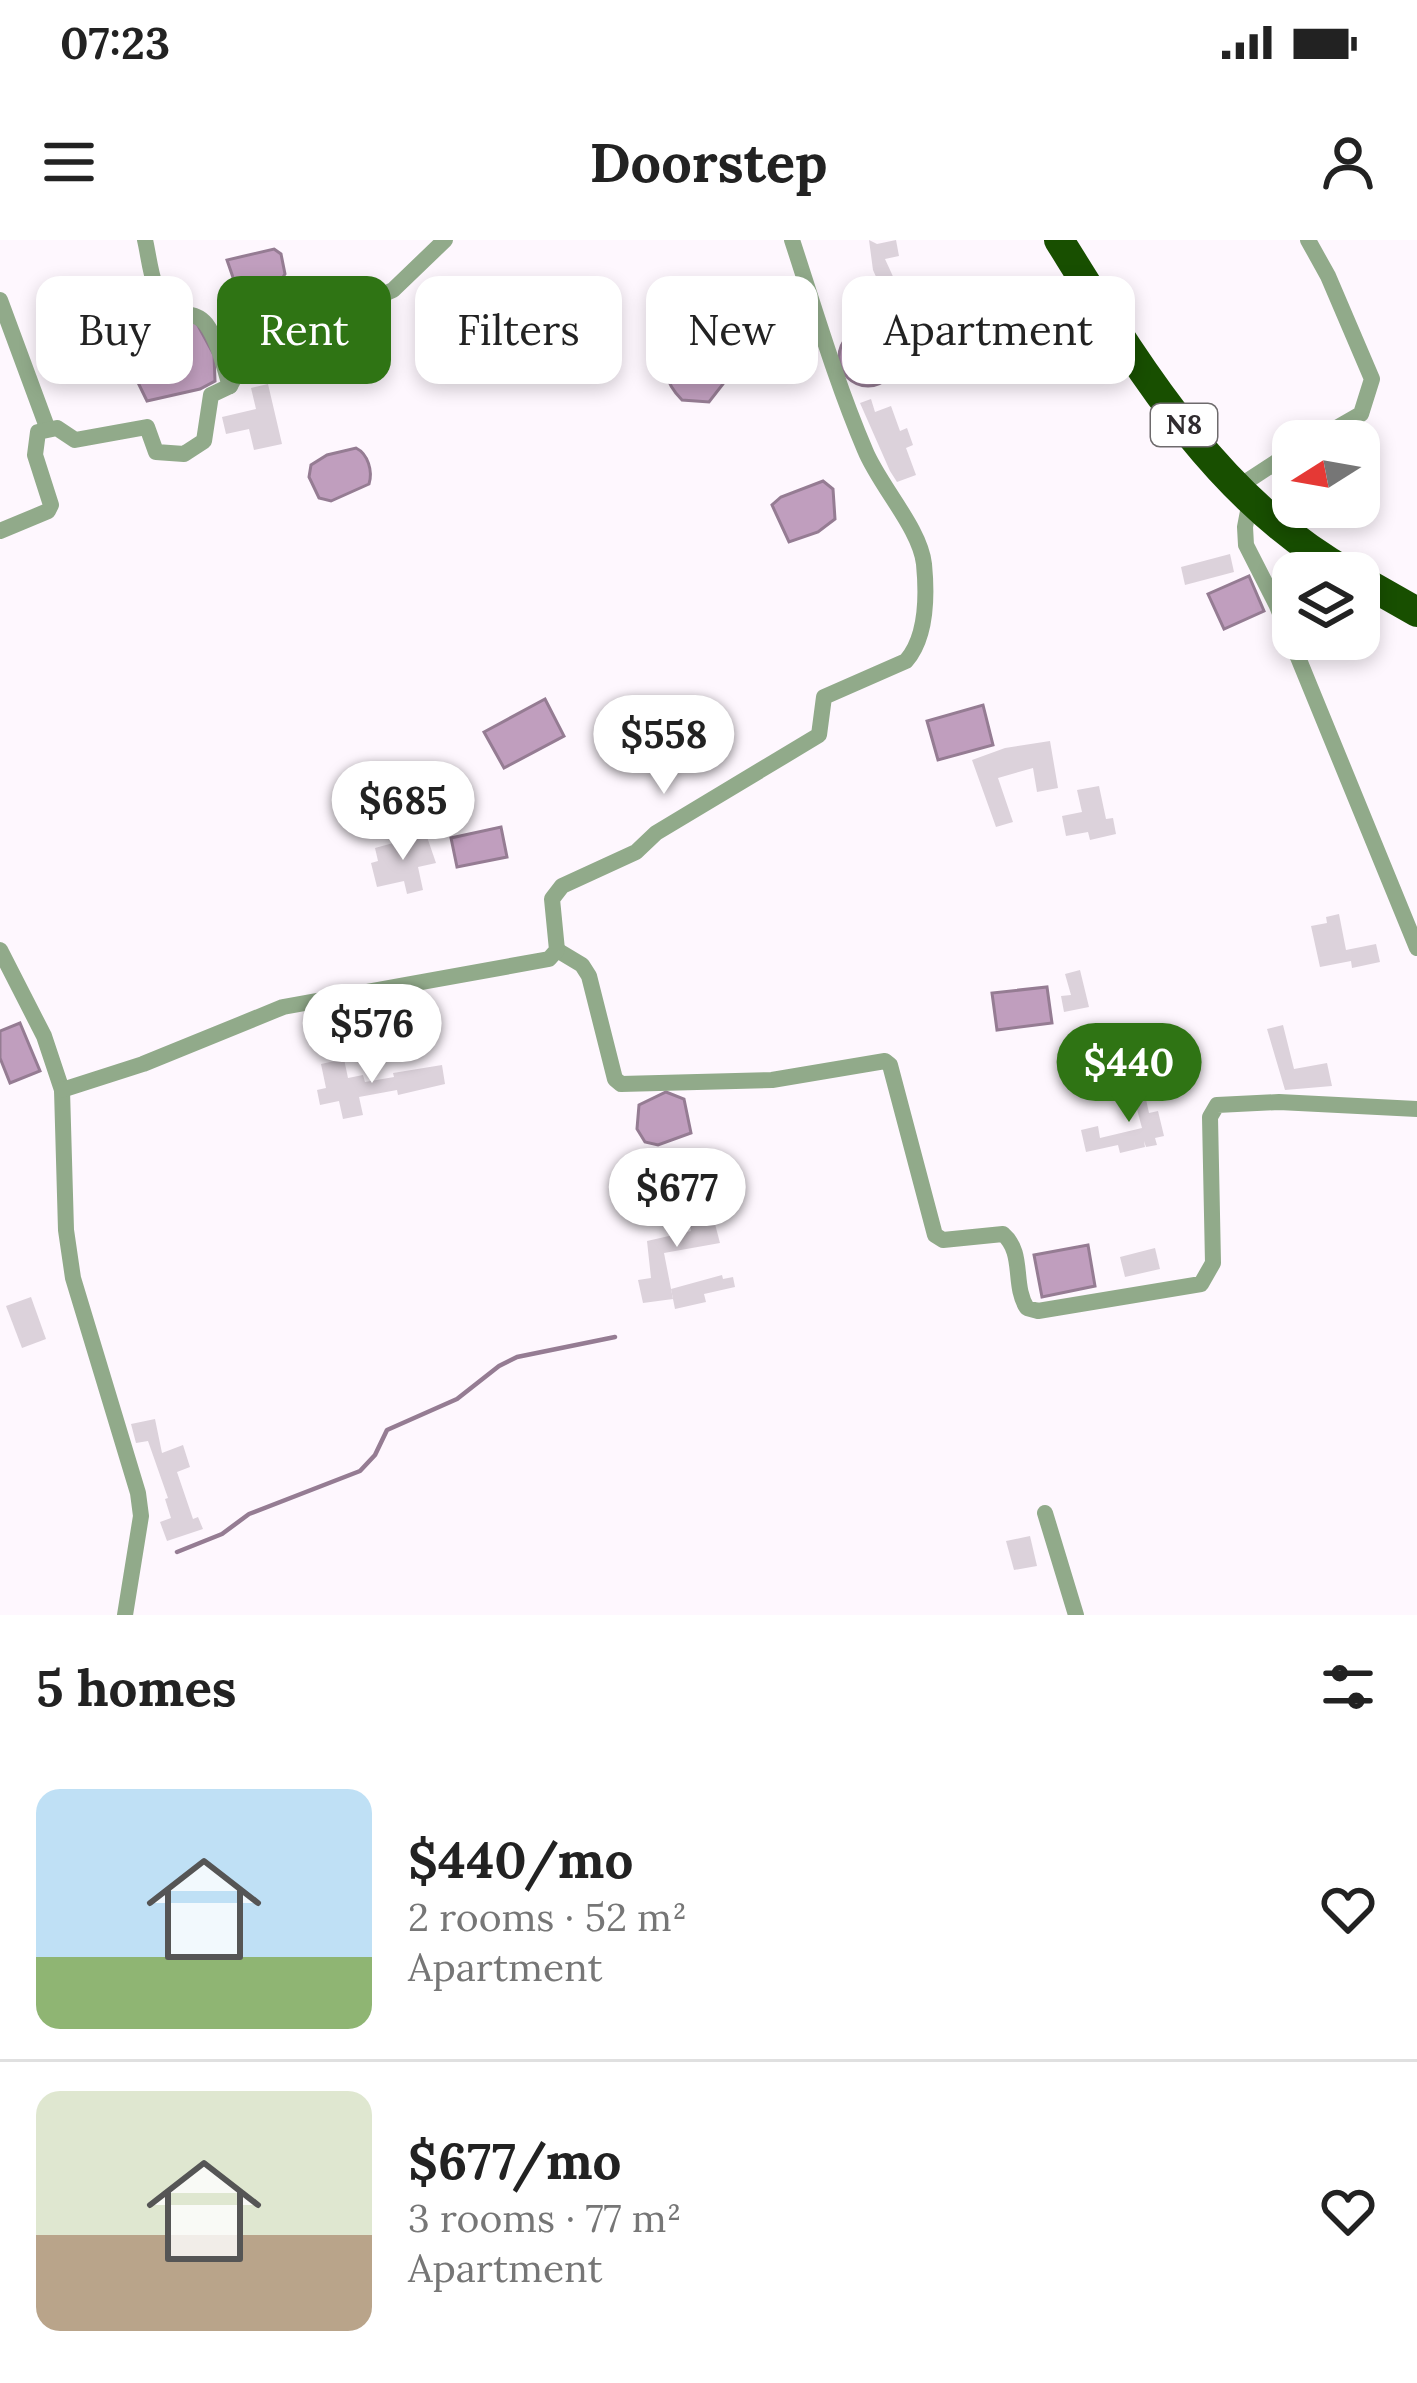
<!DOCTYPE html>
<meta charset="utf-8">
<style>
:root{--surface:#fff;--page:#f2f2f2;--text:#222;--muted:#767676;--line:#e0e0e0;--accent:#2f7414}
body{margin:0;font-family:Lora,serif;background:var(--page);color:var(--text);height:100vh;display:flex;flex-direction:column;font-size:45px;white-space:nowrap}
*{box-sizing:border-box;margin:0}
p{font-size:39px;color:var(--muted)}
.icon{flex:none;width:66px;height:66px;fill:none;stroke:currentColor;stroke-width:2;stroke-linecap:round;stroke-linejoin:round}
.map{position:relative;height:1375px;overflow:hidden}
.sheet{display:flex;flex-direction:column;background:var(--surface);flex:1}
.sheet>*{flex:none}
.guide{position:absolute;left:36px;top:36px;width:1347px;height:108px;display:flex;gap:24px}
.needle{width:78px;rotate:259deg}
.fabs{position:absolute;left:1272px;top:180px;display:grid;gap:24px}
.fabs a{display:grid;place-items:center;width:108px;height:108px;border-radius:24px;background:var(--surface);box-shadow:0 6px 18px #0003;font-size:60px}
.price{position:absolute;translate:-50% -102px;padding:0 27px;border-radius:42px;background:#fff;color:#222;font-size:39px;line-height:78px;filter:drop-shadow(0 3px 6px #0008)}
.price::after{content:'';position:absolute;left:50%;top:72px;width:36px;height:27px;margin-left:-18px;background:inherit;clip-path:polygon(0 0,100% 0,50% 100%)}
.price.current{background:var(--accent);color:#fff}
ul{padding:0;list-style:none}
li{display:flex;align-items:center;gap:36px;height:300px;padding:0 36px}
li+li{border-top:3px solid var(--line)}
li span{display:grid;place-items:center;flex:none;width:336px;height:240px;border-radius:24px;color:#555}
li>.icon{margin-inline-start:auto}
span .icon{width:144px;height:144px;fill:#fffc;stroke-width:1}
li b{font-size:51px}
h2{display:flex;justify-content:space-between;align-items:center;height:144px;padding:0 36px;font-size:51px}
.chip{padding:0 42px;border-radius:24px;background:var(--surface);box-shadow:0 6px 18px #0003;font-size:42px;line-height:108px}
.chip.current{background:var(--accent);color:#fff}
.status{display:flex;justify-content:space-between;align-items:center;height:84px;padding:0 60px;background:var(--surface);direction:ltr}
.status svg{height:33px;fill:currentColor}
header{display:flex;justify-content:space-between;align-items:center;height:156px;padding:0 36px;background:var(--surface);font-size:54px;font-weight:700}
.map>svg:first-child{display:block}
.water{fill:#c09ebe;stroke:#957c93;stroke-width:3}
.lines{fill:none;stroke-linecap:round;stroke-linejoin:round}
.stream{stroke:#957c93;stroke-width:4.5}
.building{fill:#dcd2db}
.street{stroke:#91aa8a;stroke-width:16}
.highway{stroke:#184f00;stroke-width:30}
.labels{text-anchor:middle;stroke-width:10;stroke-linejoin:round;paint-order:stroke}
.shield{fill:#fff;stroke:#6e6b6d;stroke-width:3}
.shield-label{font-size:27px;font-weight:bold;fill:#302c2f}
</style>
<div class="status"><b>07:23</b><svg viewBox="0 0 49 12"><path d="M0 12V9h3v3zM5 12V6h3v6zM10 12V3h3v9zM15 12V0h3v12zM26 1h20v11H26zM47 4h2v5h-2z"/></svg></div>
<header><svg class="icon" aria-label="menu" viewBox="0 0 24 24"><path d="M4 6h16M4 12h16M4 18h16"/></svg>Doorstep<svg class="icon" aria-label="person" viewBox="0 0 24 24"><circle cx="12" cy="8" r="4"/><path d="M4 21q1-7 8-7t8 7"/></svg></header>
<div class="map">
<svg width="1417" height="1375" viewBox="0 0 1417 1375">
<rect width="100%" height="100%" fill="#fef7fe"/>
<g class="water">
<path d="M274,9l7,5 4,20 -4,6 -44,9 -10,-29z"/>
<path d="M186,77l9,3 19,35 1,26 -15,8 -53,12 -23,-47 1,-15z"/>
<circle cx="868" cy="117" r="29"/>
<path d="M691,98c19,6 27,28 32,46l-14,18 -27,-2c-17,-17 -22,-35 -10,-56z"/>
<path d="M356,208c12,6 17,23 13,36l-38,17 -12,-3 -10,-21 2,-12 16,-10z"/>
<path d="M823,241l10,8 2,30 -17,13 -29,10 -17,-37 9,-8z"/>
<path d="M1249,336l15,35 -40,18 -16,-35z"/>
<path d="M545,459l19,37 -60,32 -20,-36z"/>
<path d="M983,465l10,40 -55,15 -11,-39z"/>
<path d="M501,587l6,30 -50,10 -6,-29z"/>
<path d="M1047,747l5,36 -55,7 -5,-37z"/>
<path d="M379,765l7,34 -55,12 -8,-34z"/>
<path d="M20,783l20,48 -30,12 -10,-25v-27z"/>
<path d="M666,852l18,7 7,34 -33,12 -13,-3 -8,-13 2,-24z"/>
<path d="M1088,1005l7,41 -53,11 -8,-42z"/>
</g>
<g class="lines">
<path class="stream" d="M177,1312l45,-18 27,-20 111,-43 15,-16 12,-25 70,-31 42,-33 18,-9 98,-20"/>
</g>
<g class="building">
<path d="M869,0l8,4 19,-4 3,16 -14,3 11,24 -14,7 -9,-20z"/>
<path d="M783,97l9,26 -25,9 -9,-26z"/>
<path d="M268,144l14,60 -28,6 -5,-21 -23,5 -4,-17 34,-8 -5,-21z"/>
<path d="M871,159l4,13 16,-6 9,25 7,-3 6,17 -7,3 10,27 -19,7 -7,-11 -30,-68z"/>
<path d="M1230,314l4,18 -49,13 -4,-18z"/>
<path d="M1050,501l8,47 -21,4 -4,-24 -35,10 15,44 -17,5 -24,-67 33,-12z"/>
<path d="M1099,546l7,33 7,-1 3,16 -26,6 -2,-8 -22,4 -4,-20 20,-4 -5,-22z"/>
<path d="M426,594l10,29 -18,4 5,23 -16,4 -3,-13 -27,6 -6,-24 7,-2 -3,-13z"/>
<path d="M1339,674l7,36 30,-6 4,18 -28,6 -1,-7 -31,6 -9,-41 16,-3 -1,-6z"/>
<path d="M1080,730l9,37 -25,5 -3,-16 10,-1 -6,-21z"/>
<path d="M1283,785l11,44 33,-6 5,23 -47,4 -18,-61z"/>
<path d="M344,819l4,19 15,-3 2,7 29,-5 -1,-4 49,-8 3,19 -47,11 -1,-5 -38,7 4,18 -20,4 -4,-18 -19,4 -3,-15 9,-2 -5,-24z"/>
<path d="M1142,841l7,32 9,-2 6,25 -9,2 2,7 -11,2 -2,-6 1,6 -25,6 -2,-8 -32,7 -5,-22 17,-4 2,12 42,-10 -7,-26 -11,3 -5,-19z"/>
<path d="M705,955l5,30 5,-1 5,19 -56,10 9,46 -30,4 -5,-23 13,-2 -4,-37 44,-10 -6,-33z"/>
<path d="M1155,1008l5,21 -35,8 -5,-20z"/>
<path d="M722,1035l1,4 10,-2 2,10 -31,7 2,8 -31,7 -4,-20z"/>
<path d="M31,1057l15,42 -24,9 -16,-42z"/>
<path d="M155,1179l7,34 21,-8 7,22 -13,5 16,47 5,-2 5,12 -36,12 -7,-19 11,-4 -6,-19 3,-1 -20,-57 -12,2 -5,-19z"/>
<path d="M1030,1296l7,30 -23,4 -8,-29z"/>
</g>
<g class="lines">
<g class="street">
<path d="M145,0c5,21 7,58 27,70 11,7 24,1 34,14 12,16 18,43 24,62"/>
<path d="M1308,0l20,36 44,103 -11,35 -47,27"/>
<path d="M0,60l47,127"/>
<path d="M1235,249l58,-38"/>
<path d="M1250,261l-5,26 1,18 31,61 140,342"/>
<path d="M0,291l48,-20 3,-6 -16,-50 3,-23 19,-4 18,12 72,-13 9,25 28,2 20,-13 7,-46 19,-9 6,-11 117,-67 40,-18 52,-50"/>
<path d="M0,710l44,86 18,54 4,140 7,48 65,215 3,23 -16,99"/>
<path d="M557,710l25,15 7,11 26,103 6,5 151,-4 113,-19 5,4 45,170 8,5 60,-6c22,19 9,51 24,74l11,3 163,-27 12,-21 -3,-146 7,-12 62,-3 138,7"/>
<path d="M62,850l81,-26 140,-57 266,-48 8,-9 -5,-51 10,-13 74,-34 20,-19 163,-98 5,-38 82,-36c21,-24 21,-66 18,-97 -4,-36 -45,-79 -59,-114 -29,-68 -50,-140 -73,-210"/>
<path d="M1045,1273l31,102"/>
</g>
<g class="highway">
<path d="M1059,0c78,125 157,259 289,333"/>
<path d="M1359,339l58,33"/>
</g>
</g>
<g class="labels">
<rect class="shield" x="1151" y="164" width="66" height="42" rx="9"/>
<g class="shield-label">
<text x="1184" y="194">N8</text>
</g>
</g>
</svg>
<div class="fabs">
<a><svg class="needle" viewBox="-14 -14 28 28"><path d="M0-13l5 13h-10z" fill="#e53935"/><path d="M0 13l5-13h-10z" fill="#767676"/></svg></a>
<a><svg class="icon" aria-label="layers" viewBox="0 0 24 24"><path d="M12 4l9 5-9 5-9-5zM3 14l9 5 9-5"/></svg></a>
</div>
<b class="price" style="left:664px;top:557px">$558</b>
<b class="price" style="left:403px;top:623px">$685</b>
<b class="price" style="left:372px;top:846px">$576</b>
<b class="price current" style="left:1129px;top:885px">$440</b>
<b class="price" style="left:677px;top:1010px">$677</b>
<div class="guide">
<a class="chip">Buy</a>
<a class="chip current">Rent</a>
<a class="chip">Filters</a>
<a class="chip">New</a>
<a class="chip">Apartment</a>
</div>
</div>
<section class="sheet">
<h2>5 homes<svg class="icon" aria-label="filters" viewBox="0 0 24 24"><path d="M4 7h16M4 17h16"/><circle cx="9" cy="7" r="2"/><circle cx="15" cy="17" r="2"/></svg></h2>
<ul>
<li><span style="background:linear-gradient(#bfe0f5 70%,#8fb573 0)"><svg class="icon" aria-label="home" viewBox="0 0 24 24"><path d="M3 11l9-7 9 7M6 9v11h12V9"/></svg></span><div><b>$440/mo</b><p>2 rooms · 52 m²</p><p>Apartment</p></div><svg class="icon" aria-label="heart" viewBox="0 0 24 24"><path d="M12 20l-8-8c-3-5 5-10 8-4 3-6 11-1 8 4z"/></svg></li>
<li><span style="background:linear-gradient(#dfe7d0 60%,#b9a48a 0)"><svg class="icon" aria-label="home" viewBox="0 0 24 24"><path d="M3 11l9-7 9 7M6 9v11h12V9"/></svg></span><div><b>$677/mo</b><p>3 rooms · 77 m²</p><p>Apartment</p></div><svg class="icon" aria-label="heart" viewBox="0 0 24 24"><path d="M12 20l-8-8c-3-5 5-10 8-4 3-6 11-1 8 4z"/></svg></li>
</ul>
</section>
